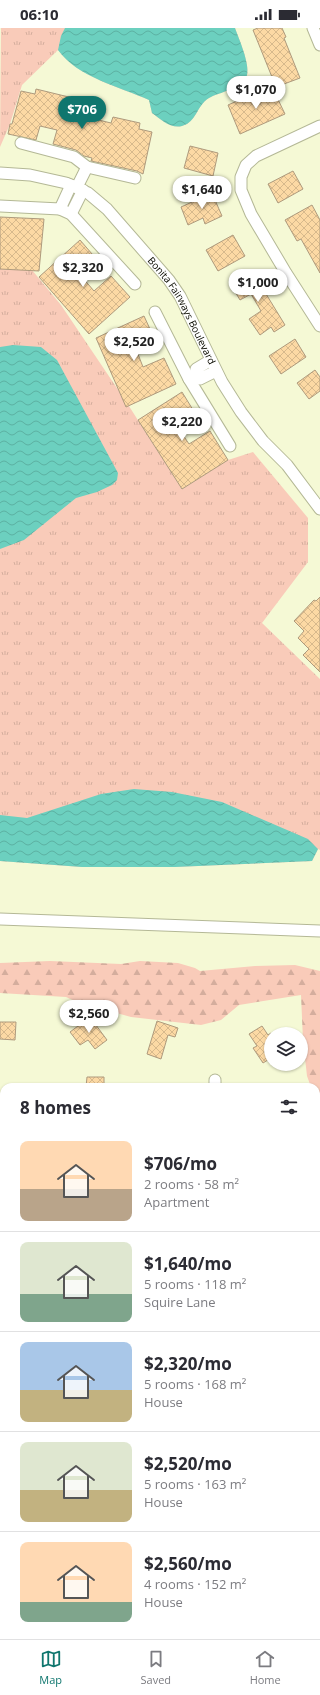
<!DOCTYPE html>
<meta charset="utf-8">
<style>
:root{--surface:#fff;--page:#f2f2f3;--text:#2b2b33;--muted:#7c7c81;--line:#e1e1e2;--accent:#0f766e}
body{margin:0;font-family:"Open Sans",sans-serif;background:var(--page);color:var(--text);height:100vh;display:flex;flex-direction:column;font-size:15px;white-space:nowrap}
*{box-sizing:border-box;margin:0}
p{font-size:13px;color:var(--muted)}
.icon{flex:none;width:22px;height:22px;fill:none;stroke:currentColor;stroke-width:2;stroke-linecap:round;stroke-linejoin:round}
.map{position:relative;flex:1;overflow:hidden}
.details{position:absolute;left:0px;top:1055px;width:320px;height:556px;display:flex;flex-direction:column;background:var(--surface);border-radius:12px 12px 0 0;box-shadow:0 1px 3px #0004}
.details>*{flex:none}
.controls{position:absolute;left:264px;top:999px;display:grid;gap:8px}
.controls a{display:grid;place-items:center;width:44px;height:44px;border-radius:50%;background:var(--surface);box-shadow:0 1px 3px #0004;font-size:20px}
.price{position:absolute;translate:-50% -34px;padding:0 9px;border-radius:14px;background:#fff;color:#222;font-size:13px;line-height:26px;filter:drop-shadow(0 1px 2px #0008)}
.price::after{content:'';position:absolute;left:50%;top:24px;width:12px;height:9px;margin-left:-6px;background:inherit;clip-path:polygon(0 0,100% 0,50% 100%)}
.price.on{background:var(--accent);color:#fff}
ul{padding:0;list-style:none}
li{display:flex;align-items:center;gap:12px;height:100px;padding:0 20px}
li+li{border-top:1px solid var(--line)}
li span{display:grid;place-items:center;flex:none;width:112px;height:80px;border-radius:8px;color:#555}
li>.icon{margin-inline-start:auto}
span .icon{width:48px;height:48px;fill:#fffc;stroke-width:1}
li b{font-size:17px}
h2{display:flex;justify-content:space-between;align-items:center;height:48px;padding:0 20px;font-size:17px}
.status{display:flex;justify-content:space-between;align-items:center;height:28px;padding:0 20px;background:var(--surface);direction:ltr}
.status svg{height:11px;fill:currentColor}
.tabs{display:flex;justify-content:space-around;align-items:center;height:56px;border-top:1px solid var(--line);background:var(--surface);font-size:11px;color:var(--muted)}
.tabs a{display:grid;justify-items:center;gap:2px}
.tabs .on{color:var(--accent)}
.map>svg:first-child{display:block}
.grass{fill:url(#grass-tufts)}
.forest{fill:url(#forest-firs)}
.water{fill:url(#water-waves)}
.building{fill:url(#building-cross-hatch);stroke:#ae9a7d}
.lines{fill:none;stroke-linecap:round;stroke-linejoin:round}
.minor-casing{stroke:#b4b896;stroke-width:13}
.minor{stroke:#fff;stroke-width:11}
.labels{text-anchor:middle;stroke-width:3;stroke-linejoin:round;paint-order:stroke}
.street-label{font-size:10px;fill:#0c0d03;stroke:#fff}
</style>
<div class="status"><b>06:10</b><svg viewBox="0 0 49 12"><path d="M0 12V9h3v3zM5 12V6h3v6zM10 12V3h3v9zM15 12V0h3v12zM26 1h20v11H26zM47 4h2v5h-2z"/></svg></div>
<div class="map">
<svg width="320" height="1611" viewBox="0 0 320 1611">
<defs>
<pattern id="grass-tufts" width="24" height="20" patternUnits="userSpaceOnUse"><rect width="24" height="20" fill="#f9cbb9"/><path d="M3 7l-1-3M5 7V3M7 7l1-3M15 17l-1-3M17 17v-4M19 17l1-3" fill="none" stroke="#d4ad9d"/></pattern>
<pattern id="forest-firs" width="22" height="20" patternUnits="userSpaceOnUse"><rect width="22" height="20" fill="#f9cbb9"/><path d="M5 1l3.5 6h-7zM16 11l3.5 6h-7z" fill="#d4ad9d"/></pattern>
<pattern id="water-waves" width="16" height="10" patternUnits="userSpaceOnUse"><rect width="16" height="10" fill="#6cd0bf"/><path d="M0 5q4-4 8 0t8 0" fill="none" stroke="#5cb1a2"/></pattern>
<pattern id="building-cross-hatch" width="8" height="8" patternUnits="userSpaceOnUse"><rect width="8" height="8" fill="#fcd9a4"/><path d="M0 0l8 8M0 8l8-8" fill="none" stroke="#d7b98c"/></pattern>
</defs>
<rect width="100%" height="100%" fill="#f5f9d5"/>
<g class="grass">
<path d="M1,0h234c4,11 15,36 12,47 -2,13 -28,17 -38,23 -13,8 -12,24 -27,28 -11,3 -22,-7 -30,-13l-3,-13c-30,-13 -71,-23 -91,-50l-36,35 -12,39 -10,23z"/>
<path d="M0,241l32,1 29,35 66,98 55,86 46,-29 25,-8 55,66v44l-46,61 58,56v171l-2,-1 -6,12 -137,6h-93l-82,-6z"/>
</g>
<path class="forest" d="M50,933l71,3 19,-3 38,2 17,5 5,3 55,-5 40,-1 25,6v668h-8l-3,-4h7v-548h-5l-4,-11 -4,-36 -2,-45 -62,10 -18,15 -20,5 -70,-8 -54,-15 -11,-5 -66,-4v-30z"/>
<g class="water">
<path d="M65,0h170c4,11 15,36 12,47 -2,13 -28,17 -38,23 -13,8 -12,24 -27,28 -11,3 -22,-7 -30,-13l-3,-13c-29,-13 -72,-23 -91,-50l3,-14z"/>
<path d="M13,317l28,2 16,13 61,113 -1,7 -5,5 -15,7 -21,6 -52,42 -24,9v-202z"/>
<path d="M134,761l38,3 50,10 86,37 10,10 -6,12 -137,6h-93l-82,-6v-46l27,3 74,-24z"/>
</g>
<g class="building">
<path d="M258,0h24l4,9 -2,1 16,40 -24,9 -23,-57z"/>
<path d="M272,59l13,27 -45,20 -12,-29 18,-8 1,3z"/>
<path d="M36,61l41,10 -2,7 13,3 -2,8 25,6 2,-6 27,6 -1,6 13,3 -9,42 -6,-3 -46,-10 1,-3 -8,-2 -8,-6 -23,-6 4,-14 -17,-4 -4,14 -28,-6 2,-10h2l9,-33 14,3z"/>
<path d="M190,118l28,7 -5,23 -29,-8z"/>
<path d="M293,143l10,18 -25,14 -10,-19z"/>
<path d="M212,165l10,23 -17,8 -2,-6 -15,7 -7,-18z"/>
<path d="M312,177l8,15v53l-19,-34 -4,2 -12,-21z"/>
<path d="M0,189l44,2 -5,52 -39,-2z"/>
<path d="M233,207l12,21 -27,15 -12,-21z"/>
<path d="M80,212l19,22 -17,15 12,14 17,-15 19,21 -41,37 -50,-57z"/>
<path d="M252,243l33,54 -11,7 -3,-5 -11,8 -11,-16 12,-8 -10,-17 -11,6 -10,-17z"/>
<path d="M144,288l11,24 -19,9 7,18 21,-9 12,26 -50,23 -30,-69z"/>
<path d="M295,311l11,18 -25,17 -12,-18z"/>
<path d="M315,342l5,7v14l-11,8 -12,-16z"/>
<path d="M182,364l16,26 -19,11 10,15 21,-13 18,29 -46,29 -44,-69z"/>
<path d="M320,569v75l-17,-17 6,-6 -11,-11 6,-7 -10,-10 20,-21 2,1z"/>
<path d="M90,989l17,23 -12,9 -7,-9 -8,5 -10,-13z"/>
<path d="M157,993l21,7 -3,9 -7,-2 -7,24 -14,-5z"/>
<path d="M0,994h16l-1,18 -15,-1z"/>
<path d="M262,998l6,9 3,-2v25l-8,5 -10,-15 4,-2 -8,-12z"/>
<path d="M87,1049h17v10h-18z"/>
</g>
<g class="lines">
<g class="minor-casing">
<g id="minor">
<path d="M313,0l7,17"/>
<path d="M320,98l-64,30 -10,9 -5,12v13l10,24 35,59 34,53"/>
<path d="M21,115l53,14 13,10"/>
<path id="s1" d="M0,145l30,2 36,8 22,10 19,16 62,71 11,16 42,86 19,30 22,29 24,24 33,44"/>
<path d="M77,159l10,-20 48,11"/>
<path d="M0,178l60,3 11,5 64,70"/>
<path d="M60,181l11,-24"/>
<path d="M71,186l12,-24"/>
<path d="M155,284l34,67"/>
<path d="M211,332l-15,9 -1,7 5,3 16,-8"/>
<path d="M195,348l-6,3 41,67"/>
<path d="M0,891l320,12"/>
<path d="M215,1059v-7"/>
<path d="M24,1611v-4"/>
<path d="M192,1611v-4"/>
</g>
</g>
<use href="#minor" class="minor"/>
</g>
<g class="labels">
<g class="street-label">
<text dy="4" stroke="none"><textPath href="#s1" startOffset="243">Bonita Fairways Boulevard</textPath></text>
</g>
</g>
</svg>
<div class="controls">
<a><svg class="icon" aria-label="layers" viewBox="0 0 24 24"><path d="M12 4l9 5-9 5-9-5zM3 14l9 5 9-5"/></svg></a>
</div>
<b class="price" style="left:256px;top:82px">$1,070</b>
<b class="price on" style="left:82px;top:102px">$706</b>
<b class="price" style="left:202px;top:182px">$1,640</b>
<b class="price" style="left:83px;top:260px">$2,320</b>
<b class="price" style="left:258px;top:275px">$1,000</b>
<b class="price" style="left:134px;top:334px">$2,520</b>
<b class="price" style="left:182px;top:414px">$2,220</b>
<b class="price" style="left:89px;top:1006px">$2,560</b>
<section class="details">
<h2>8 homes<svg class="icon" aria-label="filters" viewBox="0 0 24 24"><path d="M4 7h16M4 17h16"/><circle cx="9" cy="7" r="2"/><circle cx="15" cy="17" r="2"/></svg></h2>
<ul>
<li><span style="background:linear-gradient(#ffd9b3 60%,#b9a48a 0)"><svg class="icon" aria-label="home" viewBox="0 0 24 24"><path d="M3 11l9-7 9 7M6 9v11h12V9"/></svg></span><div><b>$706/mo</b><p>2 rooms · 58 m²</p><p>Apartment</p></div></li>
<li><span style="background:linear-gradient(#dfe7d0 65%,#7fa58c 0)"><svg class="icon" aria-label="home" viewBox="0 0 24 24"><path d="M3 11l9-7 9 7M6 9v11h12V9"/></svg></span><div><b>$1,640/mo</b><p>5 rooms · 118 m²</p><p>Squire Lane</p></div></li>
<li><span style="background:linear-gradient(#a9c7e8 60%,#c2b280 0)"><svg class="icon" aria-label="home" viewBox="0 0 24 24"><path d="M3 11l9-7 9 7M6 9v11h12V9"/></svg></span><div><b>$2,320/mo</b><p>5 rooms · 168 m²</p><p>House</p></div></li>
<li><span style="background:linear-gradient(#dfe7d0 60%,#c2b280 0)"><svg class="icon" aria-label="home" viewBox="0 0 24 24"><path d="M3 11l9-7 9 7M6 9v11h12V9"/></svg></span><div><b>$2,520/mo</b><p>5 rooms · 163 m²</p><p>House</p></div></li>
<li><span style="background:linear-gradient(#ffd9b3 75%,#7fa58c 0)"><svg class="icon" aria-label="home" viewBox="0 0 24 24"><path d="M3 11l9-7 9 7M6 9v11h12V9"/></svg></span><div><b>$2,560/mo</b><p>4 rooms · 152 m²</p><p>House</p></div></li>
</ul>
</section>
</div>
<nav class="tabs">
<a class="on"><svg class="icon" aria-label="map" viewBox="0 0 24 24"><path d="M3 6l6-2 6 2 6-2v14l-6 2-6-2-6 2zM9 4v14M15 6v14"/></svg>Map</a>
<a><svg class="icon" aria-label="saved" viewBox="0 0 24 24"><path d="M7 4h10v16l-5-4-5 4z"/></svg>Saved</a>
<a><svg class="icon" aria-label="home" viewBox="0 0 24 24"><path d="M3 11l9-7 9 7M6 9v11h12V9"/></svg>Home</a>
</nav>
